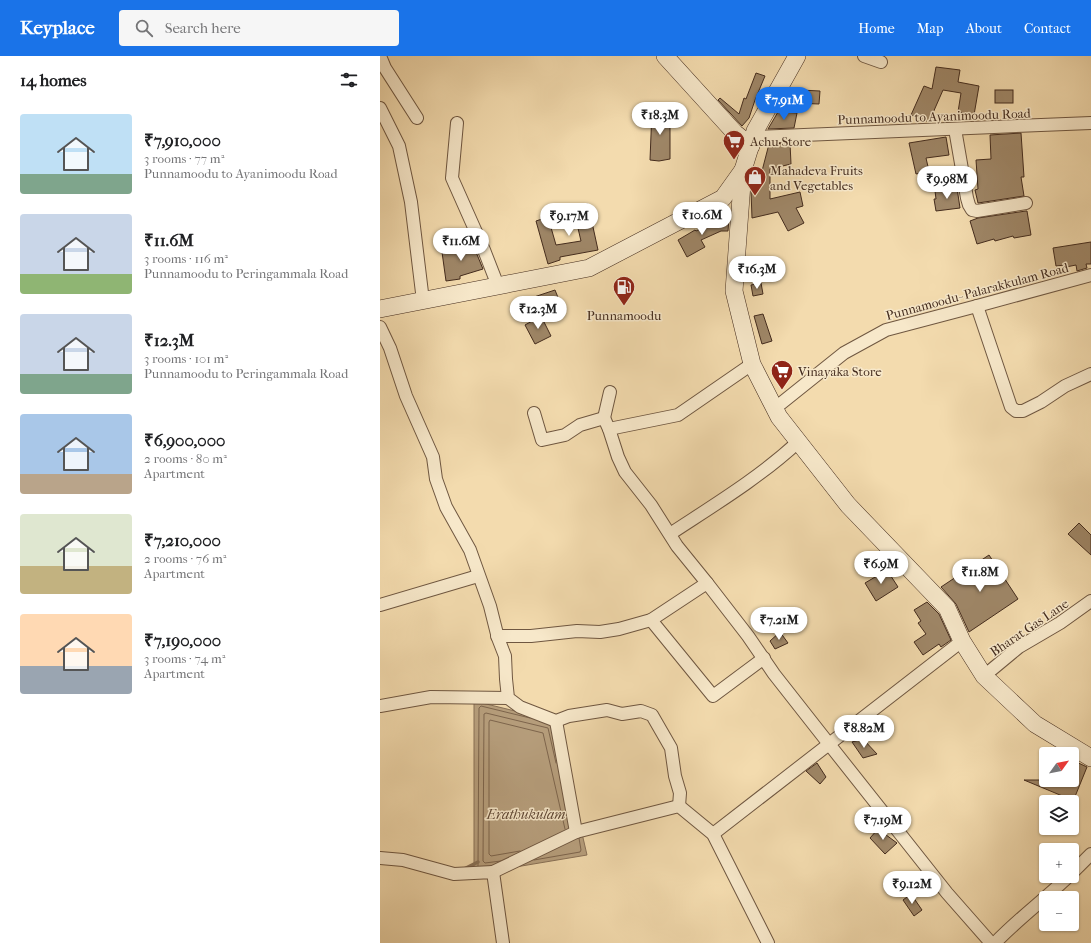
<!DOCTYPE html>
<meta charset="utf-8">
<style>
:root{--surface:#fff;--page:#f6f6f6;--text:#202124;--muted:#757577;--accent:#1a73e8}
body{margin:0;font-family:"IM FELL French Canon",serif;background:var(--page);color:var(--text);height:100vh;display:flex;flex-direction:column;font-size:15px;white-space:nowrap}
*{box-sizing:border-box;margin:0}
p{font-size:13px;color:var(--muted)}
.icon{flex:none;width:22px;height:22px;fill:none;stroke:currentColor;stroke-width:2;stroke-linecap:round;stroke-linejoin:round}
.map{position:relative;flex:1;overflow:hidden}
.details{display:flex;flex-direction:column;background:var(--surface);width:380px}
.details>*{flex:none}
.needle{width:26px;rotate:57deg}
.tools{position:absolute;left:659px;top:691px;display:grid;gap:8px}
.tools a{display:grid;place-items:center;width:40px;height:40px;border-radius:4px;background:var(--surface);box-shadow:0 1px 3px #0004;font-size:20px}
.price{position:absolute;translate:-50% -34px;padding:0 9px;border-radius:14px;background:#fff;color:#222;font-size:13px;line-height:26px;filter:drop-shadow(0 1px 2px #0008)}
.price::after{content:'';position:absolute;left:50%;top:24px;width:12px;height:9px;margin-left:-6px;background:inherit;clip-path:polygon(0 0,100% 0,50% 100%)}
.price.current{background:var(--accent);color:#fff}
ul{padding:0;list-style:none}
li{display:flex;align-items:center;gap:12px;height:100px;padding:0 20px}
li span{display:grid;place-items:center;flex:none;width:112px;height:80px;border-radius:4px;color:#555}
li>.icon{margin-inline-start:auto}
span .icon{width:48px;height:48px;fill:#fffc;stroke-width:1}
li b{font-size:17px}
h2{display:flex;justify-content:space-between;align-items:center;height:48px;padding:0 20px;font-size:17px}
header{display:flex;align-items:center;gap:24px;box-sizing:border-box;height:56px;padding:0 20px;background:var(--accent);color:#fff}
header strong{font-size:19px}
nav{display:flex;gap:22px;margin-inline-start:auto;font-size:14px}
.search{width:280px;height:36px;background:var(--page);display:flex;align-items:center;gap:10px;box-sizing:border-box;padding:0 14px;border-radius:4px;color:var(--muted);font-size:15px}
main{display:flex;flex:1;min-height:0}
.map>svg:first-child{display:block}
.water{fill:#b79f7d;stroke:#897157}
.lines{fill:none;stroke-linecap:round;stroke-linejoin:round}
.shore{stroke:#7d654d;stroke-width:1}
.stream{stroke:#897157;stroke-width:3.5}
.building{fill:#9f8768;stroke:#432b1d}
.minor-casing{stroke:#6f5741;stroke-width:14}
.secondary-casing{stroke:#432b1d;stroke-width:18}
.minor{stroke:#f7e8ca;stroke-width:12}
.secondary{stroke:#f7e8ca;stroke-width:17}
.labels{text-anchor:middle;stroke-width:3;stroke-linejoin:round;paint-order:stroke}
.street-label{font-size:13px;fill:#432b1d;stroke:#f7e8ca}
.poi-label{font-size:13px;fill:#432b1d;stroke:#f7e8ca;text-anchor:start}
.water-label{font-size:14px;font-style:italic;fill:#604835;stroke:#f7e8ca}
</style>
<header>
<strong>Keyplace</strong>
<div class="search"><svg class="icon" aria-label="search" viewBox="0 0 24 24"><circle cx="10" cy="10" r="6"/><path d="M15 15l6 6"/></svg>Search here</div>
<nav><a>Home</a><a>Map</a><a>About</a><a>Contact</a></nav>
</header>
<main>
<section class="details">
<h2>14 homes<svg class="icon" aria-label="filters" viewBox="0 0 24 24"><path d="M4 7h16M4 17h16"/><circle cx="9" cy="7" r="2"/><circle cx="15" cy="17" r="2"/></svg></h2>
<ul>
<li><span style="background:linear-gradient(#bfe0f5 75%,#7fa58c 0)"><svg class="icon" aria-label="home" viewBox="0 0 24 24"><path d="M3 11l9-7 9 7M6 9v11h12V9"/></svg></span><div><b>₹7,910,000</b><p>3 rooms · 77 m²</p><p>Punnamoodu to Ayanimoodu Road</p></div></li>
<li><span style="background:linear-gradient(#c9d6e8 75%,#8fb573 0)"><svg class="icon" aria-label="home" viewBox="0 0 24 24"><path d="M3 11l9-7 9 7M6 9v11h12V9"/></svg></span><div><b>₹11.6M</b><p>3 rooms · 116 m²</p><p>Punnamoodu to Peringammala Road</p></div></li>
<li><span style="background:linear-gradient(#c9d6e8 75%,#7fa58c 0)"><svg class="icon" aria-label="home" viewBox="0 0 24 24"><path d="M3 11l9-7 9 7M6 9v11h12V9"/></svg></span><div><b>₹12.3M</b><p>3 rooms · 101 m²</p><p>Punnamoodu to Peringammala Road</p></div></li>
<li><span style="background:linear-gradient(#a9c7e8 75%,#b9a48a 0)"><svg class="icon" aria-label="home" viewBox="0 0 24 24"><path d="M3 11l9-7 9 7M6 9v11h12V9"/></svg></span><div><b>₹6,900,000</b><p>2 rooms · 80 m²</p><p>Apartment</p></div></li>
<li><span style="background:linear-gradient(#dfe7d0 65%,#c2b280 0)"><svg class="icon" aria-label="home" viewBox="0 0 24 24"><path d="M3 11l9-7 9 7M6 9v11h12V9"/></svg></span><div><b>₹7,210,000</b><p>2 rooms · 76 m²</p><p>Apartment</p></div></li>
<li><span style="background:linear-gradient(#ffd9b3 65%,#9aa5b1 0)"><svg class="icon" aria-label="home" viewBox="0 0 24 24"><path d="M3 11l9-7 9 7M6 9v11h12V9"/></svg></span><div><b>₹7,190,000</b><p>3 rooms · 74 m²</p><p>Apartment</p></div></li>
</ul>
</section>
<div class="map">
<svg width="711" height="887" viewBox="0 0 711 887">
<rect width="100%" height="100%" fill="#f3dbae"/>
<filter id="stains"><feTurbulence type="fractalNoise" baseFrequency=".005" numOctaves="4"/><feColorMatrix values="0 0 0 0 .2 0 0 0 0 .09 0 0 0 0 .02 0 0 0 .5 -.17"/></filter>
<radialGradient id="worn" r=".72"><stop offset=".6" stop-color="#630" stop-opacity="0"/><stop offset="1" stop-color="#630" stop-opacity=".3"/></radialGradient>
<path class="water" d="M94,645l82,20 31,134 -113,19z"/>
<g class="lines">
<g class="shore">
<path d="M140,795l-29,5 -2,-2v-132l1,-2 53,13 22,96"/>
<path d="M154,804l46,-8 1,-2 -2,-12"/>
<path d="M121,805l-16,2 -2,-2 1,-147 2,-1 62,15 8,35"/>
<path d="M98,810l1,-158 2,-2 49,12"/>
</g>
<path class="stream" d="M84,813l14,-7"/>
</g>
<g class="building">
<path d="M556,11l24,3 -2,12 21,4 -5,29 -16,-3 3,-19 -18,-3 -14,32 -18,-7 13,-29 8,3z"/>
<path d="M376,17l9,3 -10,24 -6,18 -7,8 -24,-26 2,-2 19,16 5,-16 2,1z"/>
<path d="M420,34l20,1 -1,13 -25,-1z"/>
<rect x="615" y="34" width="18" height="13"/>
<path d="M272,54l18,2v47l-11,2 -9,-1z"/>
<path d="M398,56l19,1 -3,15 -26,1z"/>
<path d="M641,77l3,44h-3l3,19 -46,7 -3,-13 3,-1 -2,-29 15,-1 -1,-24z"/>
<path d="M566,81l3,18 -23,3 3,13 -13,3 -7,-31z"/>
<path d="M410,87l1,21 -21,5v30l30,-7 3,14 -7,2 8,15 -16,8 -10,-19 -26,6 -1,-27 2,-20h9l7,-27z"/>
<path d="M577,132l3,20 -24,3 -2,-12h2l-1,-8z"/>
<path d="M208,148l10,46 -38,7v3l-12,4 -12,-43 12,-4 8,28 25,-4 -8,-34z"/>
<path d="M646,155h1l4,24 -17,3 -1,-2 -18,5 -1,-2 -17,5 -7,-23 8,-3z"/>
<path d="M349,162l-1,13h-7l-20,9 4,7 -18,10 -9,-17 17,-10 1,1 25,-12z"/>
<path d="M91,184l12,29 -23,7v3l-14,2 -4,-29 22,-4 -2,-5z"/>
<path d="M711,186v22h-5l1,4 -10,3 -1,-6 -10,2 -1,-2 -9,1 -3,-18z"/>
<path d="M381,227l2,11 -10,2 -2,-11z"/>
<path d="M175,234l6,15 -21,8 -6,-16z"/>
<path d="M383,258l9,27 -10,3 -8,-28z"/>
<path d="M161,260l10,20 -16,8 -10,-19z"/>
<path d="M699,467l12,12v20l-23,-21z"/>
<path d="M609,499l29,44 -49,33 -13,-28 -15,-17z"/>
<path d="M507,514l11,17 -22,14 -11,-18z"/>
<path d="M547,546l12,12 12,26 -10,7 -2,-3 -16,11 -9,-13 12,-8 -8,-11 3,-2 -7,-11z"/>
<path d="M400,576l8,11 -13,6 -5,-8z"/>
<path d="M483,683l14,15 -14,4 -11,-16z"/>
<path d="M692,704l15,7 -15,37v-4l-48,-20h48z"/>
<path d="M437,707l9,14 -6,7 -14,-13z"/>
<path d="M498,773l19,14 -12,11 -15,-16z"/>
<path d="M531,838l11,16 -8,6 -11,-16z"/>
</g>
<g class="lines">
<g class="minor-casing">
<g id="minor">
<path d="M0,0l5,12 32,50"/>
<path d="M484,0l17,6"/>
<path d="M0,52l19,38 12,56 12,99"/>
<path d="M77,67l-5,55 32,72 14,36"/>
<path d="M575,73l12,69 2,7 3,5 5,1 49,-8"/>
<path d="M374,81l337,-14"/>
<path d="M597,250l34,101 5,4h7l18,-9 24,-16 26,-12"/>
<path d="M0,271l10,21 16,48 27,61 3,22 10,28 24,43 20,56 8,32 7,18 1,23 2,19 12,9 36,14 13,-5 38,-6 15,4 19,-3 11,4 19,33 4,28 5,17 -1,13"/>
<path d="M394,353l70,-56 42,-23 91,-24 114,-31"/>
<path d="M154,357l8,27 23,-5 15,-10 24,-7 5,11 9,28 7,15 26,33 26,41 30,37"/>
<path d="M224,362l6,-26"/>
<path d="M229,373l69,-14 74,-51"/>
<path d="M290,478c44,-29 89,-56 128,-92"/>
<path d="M0,549l98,-29"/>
<path d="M271,564l62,76 51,-38"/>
<path d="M117,580h34l46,-5 23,1 19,-3 32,-9 56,-37 41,53 26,38 55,70 118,149 44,50"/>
<path d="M604,620l35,-29 41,-24 31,-22"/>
<path d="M0,650l51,-9 77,1"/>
<path d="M176,665l20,111"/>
<path d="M333,778l249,-193"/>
<path d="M0,802l23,2 51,14 39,-2 10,71"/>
<path d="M113,816l83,-40 103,-26 34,28 55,109"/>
<path d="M692,817l19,-19"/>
<path d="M615,887c23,-24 50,-44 74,-67"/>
</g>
</g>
<g class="secondary-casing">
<g id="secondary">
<path d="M285,0l70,77 16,13"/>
<path d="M417,0l-42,75 -12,39 -9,121 18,73 27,53 69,88 99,103 15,33 22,35 51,48 56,34"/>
<path d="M0,253l209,-41 134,-70 20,-28"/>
</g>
</g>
<use href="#minor" class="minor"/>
<use href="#secondary" class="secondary"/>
</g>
<defs>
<g id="supermarket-pin" transform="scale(1.15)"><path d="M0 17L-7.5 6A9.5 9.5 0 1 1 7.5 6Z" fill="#8f2418" stroke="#f7e8ca"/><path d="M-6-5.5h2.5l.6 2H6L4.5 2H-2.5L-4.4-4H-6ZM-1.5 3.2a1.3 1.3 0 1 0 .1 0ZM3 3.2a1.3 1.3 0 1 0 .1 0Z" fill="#fff"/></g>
<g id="shop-pin" transform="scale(1.15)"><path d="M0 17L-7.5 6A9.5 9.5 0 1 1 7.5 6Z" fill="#8f2418" stroke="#f7e8ca"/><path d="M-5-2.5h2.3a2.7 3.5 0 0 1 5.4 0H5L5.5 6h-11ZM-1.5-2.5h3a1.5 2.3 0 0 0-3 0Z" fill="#fff"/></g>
<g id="fuel-pin" transform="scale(1.15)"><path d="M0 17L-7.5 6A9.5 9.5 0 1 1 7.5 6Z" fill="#8f2418" stroke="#f7e8ca"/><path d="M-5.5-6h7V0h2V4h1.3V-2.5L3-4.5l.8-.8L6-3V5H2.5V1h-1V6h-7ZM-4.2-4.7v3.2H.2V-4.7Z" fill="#fff"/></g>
</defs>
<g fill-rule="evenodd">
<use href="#supermarket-pin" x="354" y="85"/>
<use href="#shop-pin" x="375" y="121"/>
<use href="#fuel-pin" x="244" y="231"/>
<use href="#supermarket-pin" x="402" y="315"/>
</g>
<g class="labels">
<g class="street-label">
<text transform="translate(554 60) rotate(-2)" y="5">Punnamoodu to Ayanimoodu Road</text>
<text transform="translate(597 235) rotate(-15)" y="5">Punnamoodu- Palarakkulam Road</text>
<text transform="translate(649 571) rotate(-34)" y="5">Bharat Gas Lane</text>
</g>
<g class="poi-label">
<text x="370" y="90">Achu Store</text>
<text x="390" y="119">Mahadeva Fruits<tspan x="390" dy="15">and Vegetables</tspan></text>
<text x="244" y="264" text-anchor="middle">Punnamoodu</text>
<text x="418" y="320">Vinayaka Store</text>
</g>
<g class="water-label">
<text x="146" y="763">Erathukulam</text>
</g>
</g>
<rect width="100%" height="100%" filter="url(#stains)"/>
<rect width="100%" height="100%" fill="url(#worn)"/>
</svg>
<div class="tools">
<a><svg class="needle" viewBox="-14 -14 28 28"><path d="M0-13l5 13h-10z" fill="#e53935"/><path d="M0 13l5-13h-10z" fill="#757577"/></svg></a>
<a><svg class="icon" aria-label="layers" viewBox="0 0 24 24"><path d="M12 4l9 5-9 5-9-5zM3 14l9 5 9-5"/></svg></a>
<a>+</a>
<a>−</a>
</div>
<b class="price current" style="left:404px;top:65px">₹7.91M</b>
<b class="price" style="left:280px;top:80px">₹18.3M</b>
<b class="price" style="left:567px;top:144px">₹9.98M</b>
<b class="price" style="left:322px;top:180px">₹10.6M</b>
<b class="price" style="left:189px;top:181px">₹9.17M</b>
<b class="price" style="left:81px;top:206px">₹11.6M</b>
<b class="price" style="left:377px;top:234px">₹16.3M</b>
<b class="price" style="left:158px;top:274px">₹12.3M</b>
<b class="price" style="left:501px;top:529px">₹6.9M</b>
<b class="price" style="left:600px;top:537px">₹11.8M</b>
<b class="price" style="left:399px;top:585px">₹7.21M</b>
<b class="price" style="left:484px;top:693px">₹8.82M</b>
<b class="price" style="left:503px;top:785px">₹7.19M</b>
<b class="price" style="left:532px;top:849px">₹9.12M</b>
</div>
</main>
